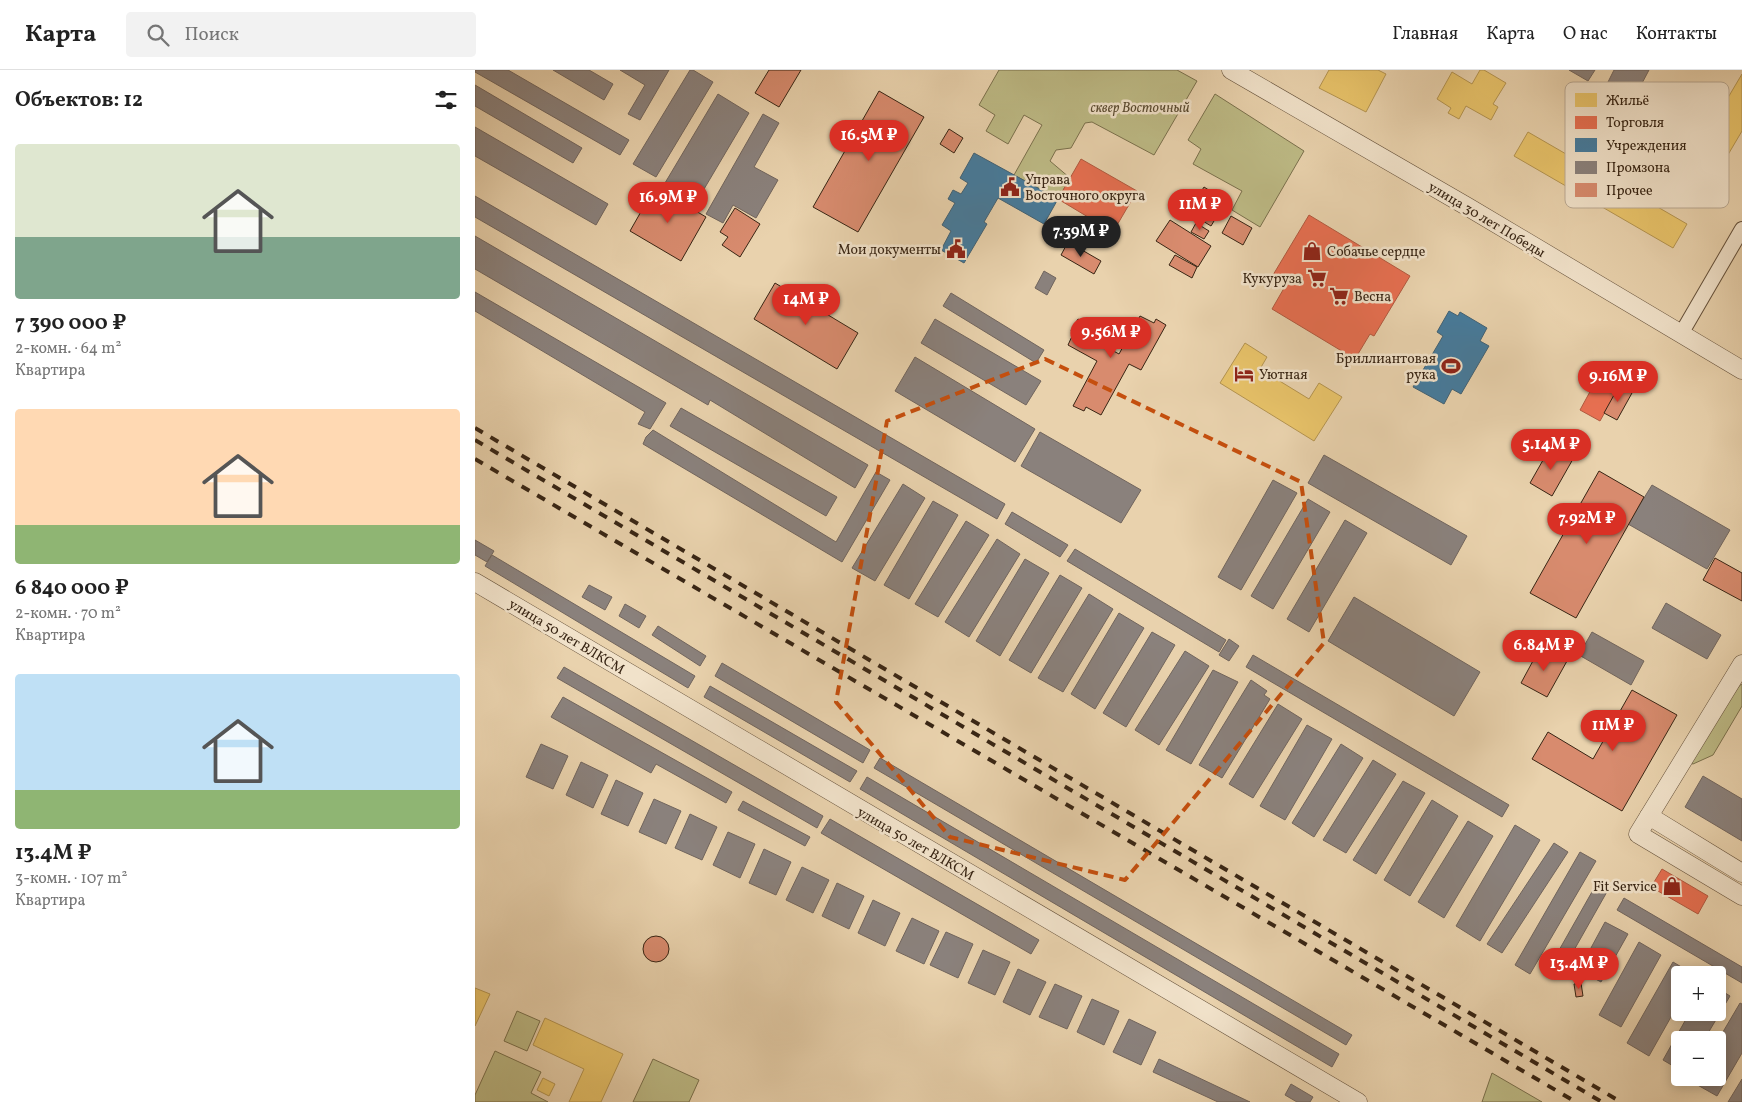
<!DOCTYPE html>
<html lang="ru">
<meta charset="utf-8">
<style>
:root{--surface:#fff;--page:#f2f2f2;--text:#222;--muted:#767676;--line:#e0e0e0;--accent:#d93025}
body{margin:0;font-family:Vollkorn,serif;background:var(--page);color:var(--text);height:100vh;display:flex;flex-direction:column;font-size:19px;white-space:nowrap}
*{box-sizing:border-box;margin:0}
p{font-size:16px;color:var(--muted)}
.icon{flex:none;width:28px;height:28px;fill:none;stroke:currentColor;stroke-width:2;stroke-linecap:round;stroke-linejoin:round}
.map{position:relative;flex:1;overflow:hidden}
.side{display:flex;flex-direction:column;background:var(--surface);width:475px}
.side>*{flex:none}
.controls{position:absolute;left:1196px;top:896px;display:grid;gap:10px}
.controls a{display:grid;place-items:center;width:55px;height:55px;border-radius:5px;background:var(--surface);box-shadow:0 2px 12px #0003;font-size:25px}
.price{position:absolute;translate:-50% -42px;padding:0 11px;border-radius:18px;background:var(--accent);color:#fff;font-size:16px;line-height:32px;filter:drop-shadow(0 1px 2px #0008)}
.price::after{content:'';position:absolute;left:50%;top:30px;width:15px;height:11px;margin-left:-8px;background:inherit;clip-path:polygon(0 0,100% 0,50% 100%)}
.price.active{background:#222;color:#fff}
ul{padding:0;list-style:none}
li{display:grid;align-content:center;gap:10px;height:265px;padding:0 15px}
li span{display:grid;place-items:center;height:155px;border-radius:5px;color:#555}
li>.icon{margin-inline-start:auto}
span .icon{width:90px;height:90px;fill:#fffc;stroke-width:1}
li b{font-size:21px}
h2{display:flex;justify-content:space-between;align-items:center;height:60px;padding:0 15px;font-size:21px}
header{display:flex;align-items:center;gap:30px;box-sizing:border-box;height:70px;padding:0 25px;background:var(--surface);border-bottom:1px solid var(--line)}
header strong{font-size:24px}
nav{display:flex;gap:28px;margin-inline-start:auto;font-size:18px}
.search{width:350px;height:45px;background:var(--page);display:flex;align-items:center;gap:12px;box-sizing:border-box;padding:0 18px;border-radius:5px;color:var(--muted);font-size:19px}
main{display:flex;flex:1;min-height:0}
.map>svg:first-child{display:block}
.green{fill:#bdba85;stroke:#7a704c}
.homes{fill:#e9c46a;stroke:#b49450}
.shops{fill:#e76f51;stroke:#b2593f}
.public{fill:#457b9d;stroke:#416174}
.industry{fill:#8a817c;stroke:#71655d}
.building{fill:#d88b6e;stroke:#382514}
.lines{fill:none;stroke-linecap:round;stroke-linejoin:round}
.minor-casing{stroke:#64503a;stroke-width:16}
.tertiary-casing{stroke:#64503a;stroke-width:19}
.minor{stroke:#f1e2ca;stroke-width:14}
.tertiary{stroke:#f1e2ca;stroke-width:18}
.rail{stroke:#382514;stroke-width:4;stroke-dasharray:9 9;stroke-linecap:butt}
.marked{fill:none;stroke:#c54f0e;stroke-width:4;stroke-dasharray:10 6;stroke-linejoin:round}
.labels{text-anchor:middle;stroke-width:5;stroke-linejoin:round;paint-order:stroke}
.park-label{font-size:14px;font-style:italic;fill:#594a30;stroke:#f1e2ca}
.poi-label{font-size:14px;fill:#382514;stroke:#f1e2ca;text-anchor:start}
.street-label{font-size:14px;fill:#382514;stroke:#f1e2ca}
.key{fill:#f1e2ca;stroke:#baa993;stroke-width:1}
.key-label{font-size:14px;fill:#382514}
</style>
<header>
<strong>Карта</strong>
<div class="search"><svg class="icon" aria-label="search" viewBox="0 0 24 24"><circle cx="10" cy="10" r="6"/><path d="M15 15l6 6"/></svg>Поиск</div>
<nav><a>Главная</a><a>Карта</a><a>О нас</a><a>Контакты</a></nav>
</header>
<main>
<section class="side">
<h2>Объектов: 12<svg class="icon" aria-label="filters" viewBox="0 0 24 24"><path d="M4 7h16M4 17h16"/><circle cx="9" cy="7" r="2"/><circle cx="15" cy="17" r="2"/></svg></h2>
<ul>
<li><span style="background:linear-gradient(#dfe7d0 60%,#7fa58c 0)"><svg class="icon" aria-label="home" viewBox="0 0 24 24"><path d="M3 11l9-7 9 7M6 9v11h12V9"/></svg></span><div><b>7 390 000 ₽</b><p>2-комн. · 64 m²</p><p>Квартира</p></div></li>
<li><span style="background:linear-gradient(#ffd9b3 75%,#8fb573 0)"><svg class="icon" aria-label="home" viewBox="0 0 24 24"><path d="M3 11l9-7 9 7M6 9v11h12V9"/></svg></span><div><b>6 840 000 ₽</b><p>2-комн. · 70 m²</p><p>Квартира</p></div></li>
<li><span style="background:linear-gradient(#bfe0f5 75%,#8fb573 0)"><svg class="icon" aria-label="home" viewBox="0 0 24 24"><path d="M3 11l9-7 9 7M6 9v11h12V9"/></svg></span><div><b>13.4M ₽</b><p>3-комн. · 107 m²</p><p>Квартира</p></div></li>
</ul>
</section>
<div class="map">
<svg width="1267" height="1032" viewBox="0 0 1267 1032">
<rect width="100%" height="100%" fill="#e9d2ad"/>
<filter id="stains"><feTurbulence type="fractalNoise" baseFrequency=".004" numOctaves="4"/><feColorMatrix values="0 0 0 0 .2 0 0 0 0 .09 0 0 0 0 .02 0 0 0 .5 -.17"/></filter>
<radialGradient id="worn" r=".72"><stop offset=".6" stop-color="#630" stop-opacity="0"/><stop offset="1" stop-color="#630" stop-opacity=".3"/></radialGradient>
<g class="green">
<path d="M524,0h178l20,11 -43,74 -62,-33 -7,1 -14,25 -15,2 -6,11 20,17 -12,21 -44,-24 28,-50 -18,-10 -16,29 -22,-13 9,-16 -16,-10z"/>
<path d="M740,24l89,57 -44,76 -28,-17 10,-19 -49,-27 8,-15 -13,-9z"/>
<path d="M1267,614v22l-29,49 -20,9 -6,-2 52,-76z"/>
<path d="M42,941l23,10 -13,30 -23,-10z"/>
<path d="M20,981l46,21 -10,21 17,9h-73v-7z"/>
<path d="M178,989l46,21 -10,22h-56z"/>
<path d="M1017,1003l50,29h-60z"/>
</g>
<g class="homes">
<path d="M854,0h49l8,4 -20,38 -47,-24z"/>
<path d="M1005,0h4l22,13 -13,21 5,3 -7,13 -25,-14 -7,13 -11,-6 3,-5 -14,-9 15,-27 20,12z"/>
<path d="M1267,4v57l-26,44 -25,-15z"/>
<path d="M1053,62l159,92 -14,24 -159,-92z"/>
<path d="M770,273l22,14 -7,12 49,30 10,-16 23,14 -28,44 -94,-58z"/>
<path d="M0,918l15,6 -15,32z"/>
<path d="M70,948l78,36 -22,48h-32l15,-33 -51,-24z"/>
<path d="M68,1008l12,6 -6,12 -12,-6z"/>
</g>
<g class="shops">
<path d="M606,89l56,32 -24,41 -55,-33z"/>
<path d="M834,145l101,61 -36,60 -4,-2 -15,25 -83,-50 15,-26 -14,-8z"/>
<path d="M1129,296l20,12 -24,43 -20,-11z"/>
<path d="M1187,799l46,27 -10,18 -47,-27z"/>
</g>
<g class="public">
<path d="M499,83l84,46 -14,25 -46,-26 -14,24 3,2 -23,39 -23,-13 10,-19 -9,-6 13,-22 -7,-4 5,-9 8,4 7,-11 -8,-5z"/>
<path d="M974,241l9,5 2,-4 27,16 -7,13 9,5 -28,48 -9,-5 -8,15 -31,-17 30,-51 -6,-4z"/>
</g>
<g class="industry">
<path d="M0,0h33l121,70 -9,15 -145,-83z"/>
<path d="M78,0h36l24,14 -9,16z"/>
<path d="M145,0h49l-29,50 -12,-6 17,-29z"/>
<path d="M215,0h3l20,12 -57,95 -23,-13z"/>
<path d="M1094,0h26l-7,11z"/>
<path d="M1139,0h35l-18,34 -27,-14z"/>
<path d="M0,15l107,63 -9,15 -98,-57z"/>
<path d="M243,24l31,19 -55,93 -32,-18z"/>
<path d="M288,44l16,9 -25,44 24,13 -22,38 -23,-13 -10,18 -17,-9z"/>
<path d="M0,57l133,77 -12,21 -121,-69z"/>
<path d="M0,126l530,308 -8,15 -522,-302z"/>
<path d="M0,166l393,229 -13,23 -145,-88 -2,5 -233,-136z"/>
<path d="M569,201l12,7 -9,17 -12,-7z"/>
<path d="M0,222l191,111 -16,26 -12,-5 7,-12 -170,-101z"/>
<path d="M476,223l93,57 -8,13 -93,-57z"/>
<path d="M460,249l106,62 -15,24 -105,-62z"/>
<path d="M440,287l120,72 -20,33 -120,-71z"/>
<path d="M206,338l156,89 -11,19 -156,-90z"/>
<path d="M178,360l183,112 40,-70 14,8 -48,82 -199,-118 3,-7z"/>
<path d="M565,362l101,58 -20,33 -100,-57z"/>
<path d="M849,385l143,81 -16,29 -143,-82z"/>
<path d="M798,410l24,13 -56,97 -23,-13z"/>
<path d="M428,414l22,14 -50,83 -23,-13z"/>
<path d="M1177,415l78,45 -23,39 -79,-45z"/>
<path d="M833,429l22,13 -57,97 -22,-13z"/>
<path d="M458,431l25,14 -49,84 -25,-14z"/>
<path d="M537,442l56,33 -8,12 -55,-33z"/>
<path d="M870,450l22,13 -58,99 -22,-13z"/>
<path d="M491,451l23,14 -51,82 -23,-13z"/>
<path d="M522,469l23,15 -51,83 -24,-15z"/>
<path d="M0,470l19,11 -7,11 -12,-7z"/>
<path d="M600,479l151,91 -7,12 -152,-91z"/>
<path d="M17,485l203,121 -7,12 -203,-122z"/>
<path d="M550,489l24,14 -49,83 -24,-15z"/>
<path d="M585,505l22,13 -51,85 -22,-13z"/>
<path d="M114,515l23,12 -7,13 -23,-13z"/>
<path d="M614,524l24,15 -50,83 -25,-14z"/>
<path d="M879,527l126,75 -26,44 -126,-75z"/>
<path d="M1191,533l55,32 -14,24 -55,-31z"/>
<path d="M150,534l21,12 -7,12 -20,-12z"/>
<path d="M644,543l25,15 -49,81 -24,-15z"/>
<path d="M183,556l48,30 -6,10 -48,-31z"/>
<path d="M677,562l23,13 -49,82 -23,-14z"/>
<path d="M1117,562l52,29 -13,24 -52,-30z"/>
<path d="M754,569l10,7 -10,15 -10,-6z"/>
<path d="M710,581l24,15 -50,79 -24,-15z"/>
<path d="M778,585l256,150 -7,12 -256,-150z"/>
<path d="M247,593l148,87 -7,13 -148,-87z"/>
<path d="M89,597l259,149 -6,12 -260,-150z"/>
<path d="M738,600l25,12 -47,82 -25,-14z"/>
<path d="M776,610l16,11 -3,4 6,4 -48,79 -23,-13z"/>
<path d="M235,616l147,85 -7,11 -146,-85z"/>
<path d="M88,627l169,95 -6,11 -70,-39 -5,9 -100,-56z"/>
<path d="M803,634l24,15 -49,79 -24,-14z"/>
<path d="M832,655l25,14 -47,81 -25,-14z"/>
<path d="M66,674l27,12 -15,33 -27,-12z"/>
<path d="M866,674l22,14 -49,79 -22,-14z"/>
<path d="M405,688l472,277 -6,10 -472,-277z"/>
<path d="M898,690l23,14 -50,79 -23,-13z"/>
<path d="M106,692l27,13 -15,33 -27,-13z"/>
<path d="M1228,706l39,23v42l-57,-34z"/>
<path d="M392,707l472,277 -7,13 -472,-278z"/>
<path d="M141,710l27,13 -15,33 -27,-12z"/>
<path d="M928,711l22,12 -49,81 -23,-14z"/>
<path d="M179,729l27,12 -15,33 -27,-12z"/>
<path d="M957,730l26,16 -48,80 -26,-16z"/>
<path d="M268,731l67,36 -5,9 -67,-36z"/>
<path d="M215,744l27,13 -15,33 -27,-12z"/>
<path d="M355,749l209,121 -8,14 -210,-121z"/>
<path d="M993,751l25,15 -49,82 -26,-16z"/>
<path d="M1040,755l25,15 -60,101 -24,-15z"/>
<path d="M253,762l27,12 -15,34 -27,-13z"/>
<path d="M1079,773l14,9 -66,101 -15,-9z"/>
<path d="M289,779l27,13 -15,33 -27,-12z"/>
<path d="M1105,782l16,9 -66,113 -15,-9z"/>
<path d="M327,797l27,13 -16,33 -27,-13z"/>
<path d="M362,813l27,13 -15,33 -27,-13z"/>
<path d="M1122,813l11,7 -39,69 -11,-7z"/>
<path d="M1149,828l118,69v16l-125,-73z"/>
<path d="M398,830l27,13 -15,33 -27,-13z"/>
<path d="M437,848l27,13 -15,33 -28,-13z"/>
<path d="M1130,852l23,12 -27,48 -22,-12z"/>
<path d="M471,862l27,12 -15,34 -28,-13z"/>
<path d="M1164,872l22,13 -40,72 -22,-12z"/>
<path d="M508,880l27,12 -15,33 -27,-12z"/>
<path d="M1198,892l22,13h-15v26l-31,55 -22,-13z"/>
<path d="M543,899l28,13 -16,33 -27,-13z"/>
<path d="M580,914l27,12 -15,33 -28,-12z"/>
<path d="M1242,918l13,8 -26,44h-24v30l-17,-10 27,-48h27z"/>
<path d="M617,929l27,12 -15,34 -27,-13z"/>
<path d="M1265,933l2,1v49l-25,43 -23,-13 3,-5h20v-36z"/>
<path d="M654,949l27,13 -15,33 -28,-13z"/>
<path d="M684,989l91,43h-32l-65,-30z"/>
<path d="M1267,1009v23h-14z"/>
<path d="M816,1014l22,13 -3,5h-13l-12,-7z"/>
</g>
<g class="building">
<path d="M294,0h32l-22,37 -24,-14z"/>
<path d="M404,21l45,26 -66,115 -45,-25z"/>
<path d="M474,59l14,9 -9,15 -14,-9z"/>
<path d="M180,117l51,30 -25,44 -51,-30z"/>
<path d="M729,117l22,14 -15,25 -23,-14z"/>
<path d="M260,138l25,16 -20,33 -18,-12 6,-8 -8,-5z"/>
<path d="M756,146l21,12 -9,17 -21,-12z"/>
<path d="M695,150l41,26 -13,21 -42,-26z"/>
<path d="M721,153l13,8 -5,8 -13,-7z"/>
<path d="M593,172l33,19 -7,13 -33,-19z"/>
<path d="M700,185l22,12 -5,11 -23,-13z"/>
<path d="M300,213l83,50 -21,36 -83,-50z"/>
<path d="M665,246l14,7 2,-4 10,6 -25,45 -12,-6 -28,51 -15,-8 -2,4 -11,-5 24,-45 -29,-16 6,-13 -3,-1 7,-12 35,20 -5,9 11,6z"/>
<path d="M1144,316l13,7 -15,27 -13,-7z"/>
<path d="M1076,376l22,13 -21,37 -22,-13z"/>
<path d="M1124,401l45,26 -68,121 -46,-25z"/>
<path d="M1240,488l27,15v28l-39,-21z"/>
<path d="M1066,576l26,15 -20,36 -26,-14z"/>
<path d="M1157,620l45,25 -55,96 -90,-52 16,-27 45,27z"/>
<circle cx="181" cy="879" r="13"/>
<path d="M1106,913l2,13 -7,1 -2,-13z"/>
</g>
<g class="lines">
<g class="minor-casing">
<path id="minor" d="M1206,264l61,-105"/>
</g>
<g class="tertiary-casing">
<g id="tertiary">
<path d="M756,0l237,137 274,163"/>
<path d="M0,512l883,520"/>
<path d="M1267,594l-104,170 104,62"/>
<path d="M1174,746l93,57"/>
</g>
</g>
<use href="#minor" class="minor"/>
<use href="#tertiary" class="tertiary"/>
<g class="rail">
<path d="M0,358l1146,674"/>
<path d="M0,370l1127,662"/>
<path d="M0,389l1101,643"/>
</g>
</g>
<path class="marked" d="M570,289l256,123 23,161 -199,237 -175,-43 -114,-135 51,-281z"/>
<defs>
<g id="civic-bare" transform="scale(1.5)"><path d="M-.6-6.5H3V-4.5H.6V-3L4-1V1h2V6H-6V1h2V-1L-.6-3ZM-1.2 2.5V6h2.4V2.5Z" fill="#8f2418" stroke="#f1e2ca" stroke-width="2.5" paint-order="stroke"/></g>
<g id="shop-bare" transform="scale(1.5)"><path d="M-5-2.5h2.3a2.7 3.5 0 0 1 5.4 0H5L5.5 6h-11ZM-1.5-2.5h3a1.5 2.3 0 0 0-3 0Z" fill="#8f2418" stroke="#f1e2ca" stroke-width="2.5" paint-order="stroke"/></g>
<g id="supermarket-bare" transform="scale(1.5)"><path d="M-6-5.5h2.5l.6 2H6L4.5 2H-2.5L-4.4-4H-6ZM-1.5 3.2a1.3 1.3 0 1 0 .1 0ZM3 3.2a1.3 1.3 0 1 0 .1 0Z" fill="#8f2418" stroke="#f1e2ca" stroke-width="2.5" paint-order="stroke"/></g>
<g id="stadium-bare" transform="scale(1.5)"><path d="M0-5a6.5 5 0 1 0 0 10a6.5 5 0 1 0 0-10ZM-3.5-1.8h7v3.6h-7Z" fill="#8f2418" stroke="#f1e2ca" stroke-width="2.5" paint-order="stroke"/></g>
<g id="hotel-bare" transform="scale(1.5)"><path d="M-6-4.5h1.5V1H6V5H4.5V3h-9V5H-6ZM-4 0a1.8 1.8 0 1 1 3.6 0ZM.5 0V-2.5h3Q6-2.5 6 0Z" fill="#8f2418" stroke="#f1e2ca" stroke-width="2.5" paint-order="stroke"/></g>
</defs>
<g fill-rule="evenodd">
<use href="#civic-bare" x="535" y="117"/>
<use href="#civic-bare" x="481" y="179"/>
<use href="#shop-bare" x="837" y="181"/>
<use href="#supermarket-bare" x="842" y="208"/>
<use href="#supermarket-bare" x="864" y="226"/>
<use href="#stadium-bare" x="976" y="296"/>
<use href="#hotel-bare" x="769" y="304"/>
<use href="#shop-bare" x="1197" y="816"/>
</g>
<g class="labels">
<g class="park-label">
<text x="665" y="42">сквер Восточный</text>
</g>
<g class="poi-label">
<text x="550" y="114">Управа<tspan x="550" dy="16">Восточного округа</tspan></text>
<text x="466" y="184" text-anchor="end">Мои документы</text>
<text x="852" y="186">Собачье сердце</text>
<text x="827" y="213" text-anchor="end">Кукуруза</text>
<text x="879" y="231">Весна</text>
<text x="961" y="293" text-anchor="end">Бриллиантовая<tspan x="961" dy="16">рука</tspan></text>
<text x="784" y="309">Уютная</text>
<text x="1182" y="821" text-anchor="end">Fit Service</text>
</g>
<g class="street-label">
<text transform="translate(1012 149) rotate(31)" y="5">улица 30 лет Победы</text>
<text transform="translate(92 566) rotate(31)" y="5">улица 50 лет ВЛКСМ</text>
<text transform="translate(441 773) rotate(30)" y="5">улица 50 лет ВЛКСМ</text>
</g>
</g>
<rect x="1090" y="12" width="164" height="126" rx="8" class="key"/>
<rect x="1100" y="23" width="22" height="14" fill="#e9c46a"/>
<rect x="1100" y="46" width="22" height="13" fill="#e76f51"/>
<rect x="1100" y="68" width="22" height="14" fill="#457b9d"/>
<rect x="1100" y="91" width="22" height="13" fill="#8a817c"/>
<rect x="1100" y="113" width="22" height="14" fill="#d88b6e"/>
<g class="key-label">
<text x="1131" y="35">Жильё</text>
<text x="1131" y="57">Торговля</text>
<text x="1131" y="80">Учреждения</text>
<text x="1131" y="102">Промзона</text>
<text x="1131" y="125">Прочее</text>
</g>
<rect width="100%" height="100%" filter="url(#stains)"/>
<rect width="100%" height="100%" fill="url(#worn)"/>
</svg>
<div class="controls">
<a>+</a>
<a>−</a>
</div>
<b class="price" style="left:394px;top:92px">16.5M ₽</b>
<b class="price" style="left:193px;top:154px">16.9M ₽</b>
<b class="price" style="left:725px;top:161px">11M ₽</b>
<b class="price active" style="left:606px;top:188px">7.39M ₽</b>
<b class="price" style="left:331px;top:256px">14M ₽</b>
<b class="price" style="left:636px;top:289px">9.56M ₽</b>
<b class="price" style="left:1143px;top:333px">9.16M ₽</b>
<b class="price" style="left:1076px;top:401px">5.14M ₽</b>
<b class="price" style="left:1112px;top:475px">7.92M ₽</b>
<b class="price" style="left:1069px;top:602px">6.84M ₽</b>
<b class="price" style="left:1138px;top:682px">11M ₽</b>
<b class="price" style="left:1104px;top:920px">13.4M ₽</b>
</div>
</main>
